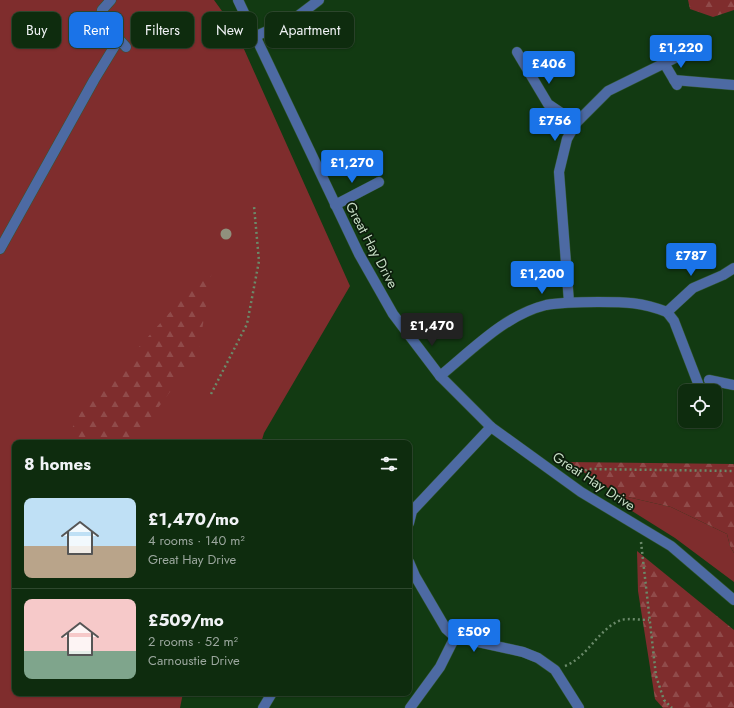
<!DOCTYPE html>
<meta charset="utf-8">
<style>
:root{--surface:#0e2c0e;--page:#1c381c;--text:#f1f3f6;--muted:#9ba79e;--line:#2e482e;--accent:#1a73e8}
body{margin:0;font-family:Jost,sans-serif;background:var(--page);color:var(--text);height:100vh;display:flex;flex-direction:column;font-size:15px;white-space:nowrap}
*{box-sizing:border-box;margin:0}
p{font-size:13px;color:var(--muted)}
.icon{flex:none;width:22px;height:22px;fill:none;stroke:currentColor;stroke-width:2;stroke-linecap:round;stroke-linejoin:round}
.map{position:relative;flex:1;overflow:hidden}
.details{position:absolute;left:12px;top:440px;width:400px;height:256px;display:flex;flex-direction:column;background:var(--surface);border-radius:8px;box-shadow:0 1px 3px #0004,0 0 0 1px var(--line)}
.details>*{flex:none}
.guide{position:absolute;left:12px;top:12px;width:400px;height:36px;display:flex;gap:8px}
.tools{position:absolute;left:678px;top:384px;display:grid;gap:8px}
.tools a{display:grid;place-items:center;width:44px;height:44px;border-radius:8px;background:var(--surface);box-shadow:0 1px 3px #0004,0 0 0 1px var(--line);font-size:20px}
.price{position:absolute;translate:-50% -34px;padding:0 9px;border-radius:4px;background:var(--accent);color:#fff;font-size:13px;line-height:26px;filter:drop-shadow(0 1px 2px #0008)}
.price::after{content:'';position:absolute;left:50%;top:24px;width:12px;height:9px;margin-left:-6px;background:inherit;clip-path:polygon(0 0,100% 0,50% 100%)}
.price.current{background:#222;color:#fff}
ul{padding:0;list-style:none}
li{display:flex;align-items:center;gap:12px;height:100px;padding:0 12px}
li+li{border-top:1px solid var(--line)}
li span{display:grid;place-items:center;flex:none;width:112px;height:80px;border-radius:8px;color:#555}
li>.icon{margin-inline-start:auto}
span .icon{width:48px;height:48px;fill:#fffc;stroke-width:1}
li b{font-size:17px}
h2{display:flex;justify-content:space-between;align-items:center;height:48px;padding:0 12px;font-size:17px}
.pill{padding:0 14px;border-radius:8px;background:var(--surface);box-shadow:0 1px 3px #0004,0 0 0 1px var(--line);font-size:14px;line-height:36px}
.pill.current{background:var(--accent);color:#fff}
.map>svg:first-child{display:block}
.grass{fill:#7f2d2d}
.forest{fill:url(#forest-firs)}
.lines{fill:none;stroke-linecap:round;stroke-linejoin:round}
.minor-casing{stroke:#325732;stroke-width:11}
.path{stroke:#6b8a6a;stroke-width:2.5;stroke-dasharray:2 3;stroke-linecap:butt}
.minor{stroke:#4d6aa3;stroke-width:10}
.tree{fill:#90907d}
.labels{text-anchor:middle;stroke-width:3.5;stroke-linejoin:round;paint-order:stroke}
.street-label{font-size:14px;fill:#c6dcc4;stroke:#0c1d0c}
</style>
<div class="map">
<svg width="734" height="708" viewBox="0 0 734 708">
<defs>
<pattern id="forest-firs" width="22" height="20" patternUnits="userSpaceOnUse"><rect width="22" height="20" fill="#7f2d2d"/><path d="M5 1l3.5 6h-7zM16 11l3.5 6h-7z" fill="#904b4a"/></pattern>
</defs>
<rect width="100%" height="100%" fill="#123a12"/>
<g class="grass">
<path d="M0,0h214l21,29 115,257 -86,147 -3,10h-246v250h168l-3,15h-180z"/>
<path d="M619,495l52,12 56,27 3,12 4,7v29l-59,-44 -51,-32z"/>
</g>
<g class="forest">
<path d="M688,0h46v10l-21,7 -23,-8z"/>
<path d="M213,264l-15,90 -66,89h-68l17,-31z"/>
<path d="M568,462l166,2v89l-4,-7 -3,-12 -56,-27 -52,-12z"/>
<path d="M637,551l97,79v78h-71l-8,-9 -17,-108z"/>
</g>
<g class="lines">
<g class="minor-casing">
<g id="minor">
<path d="M111,0l-9,10 -1,9 25,28"/>
<path d="M238,0l121,254 34,60 47,62 51,51 90,65 90,54 63,54"/>
<path d="M256,36l38,-17 25,-19"/>
<path d="M517,52l31,52 28,19"/>
<path d="M664,63l13,22"/>
<path d="M674,80l60,5"/>
<path d="M335,205l44,-23"/>
<path d="M0,249l94,-169 25,-41"/>
<path d="M569,302l-10,-130 8,-33 9,-16 32,-32 75,-37"/>
<path d="M667,312l7,9 27,70"/>
<path d="M667,312l26,-24 30,-13 11,-7"/>
<path d="M440,376c32,-26 65,-61 106,-71 17,-3 35,-3 52,-3 28,0 43,0 69,10"/>
<path d="M709,380l25,5"/>
<path d="M409,523l3,-12 79,-84"/>
<path d="M409,562l6,14 31,53 9,8 68,15 15,6 17,12 24,38"/>
<path d="M263,708l9,-15"/>
<path d="M410,708l30,-41 15,-30"/>
</g>
</g>
<g class="path">
<path d="M211,394l36,-70 12,-63 -5,-55"/>
<path d="M576,475l12,-6 146,2"/>
<path d="M641,542l15,134 8,24 8,8"/>
<path d="M565,666c23,-9 33,-37 56,-46 8,-2 20,0 28,0"/>
</g>
<use href="#minor" class="minor"/>
</g>
<circle class="tree" cx="226" cy="234" r="5.5"/>
<g class="labels">
<g class="street-label">
<text transform="translate(372 245) rotate(62)" y="5">Great Hay Drive</text>
<text transform="translate(594 481) rotate(33)" y="5">Great Hay Drive</text>
</g>
</g>
</svg>
<div class="tools">
<a><svg class="icon" aria-label="locate" viewBox="0 0 24 24"><circle cx="12" cy="12" r="6"/><path d="M12 2v4M12 18v4M2 12h4M18 12h4"/></svg></a>
</div>
<b class="price" style="left:681px;top:69px">£1,220</b>
<b class="price" style="left:549px;top:85px">£406</b>
<b class="price" style="left:555px;top:142px">£756</b>
<b class="price" style="left:352px;top:184px">£1,270</b>
<b class="price" style="left:691px;top:277px">£787</b>
<b class="price" style="left:542px;top:295px">£1,200</b>
<b class="price current" style="left:432px;top:347px">£1,470</b>
<b class="price" style="left:474px;top:653px">£509</b>
<div class="guide">
<a class="pill">Buy</a>
<a class="pill current">Rent</a>
<a class="pill">Filters</a>
<a class="pill">New</a>
<a class="pill">Apartment</a>
</div>
<section class="details">
<h2>8 homes<svg class="icon" aria-label="filters" viewBox="0 0 24 24"><path d="M4 7h16M4 17h16"/><circle cx="9" cy="7" r="2"/><circle cx="15" cy="17" r="2"/></svg></h2>
<ul>
<li><span style="background:linear-gradient(#bfe0f5 60%,#b9a48a 0)"><svg class="icon" aria-label="home" viewBox="0 0 24 24"><path d="M3 11l9-7 9 7M6 9v11h12V9"/></svg></span><div><b>£1,470/mo</b><p>4 rooms · 140 m²</p><p>Great Hay Drive</p></div></li>
<li><span style="background:linear-gradient(#f6c9c9 65%,#7fa58c 0)"><svg class="icon" aria-label="home" viewBox="0 0 24 24"><path d="M3 11l9-7 9 7M6 9v11h12V9"/></svg></span><div><b>£509/mo</b><p>2 rooms · 52 m²</p><p>Carnoustie Drive</p></div></li>
</ul>
</section>
</div>
